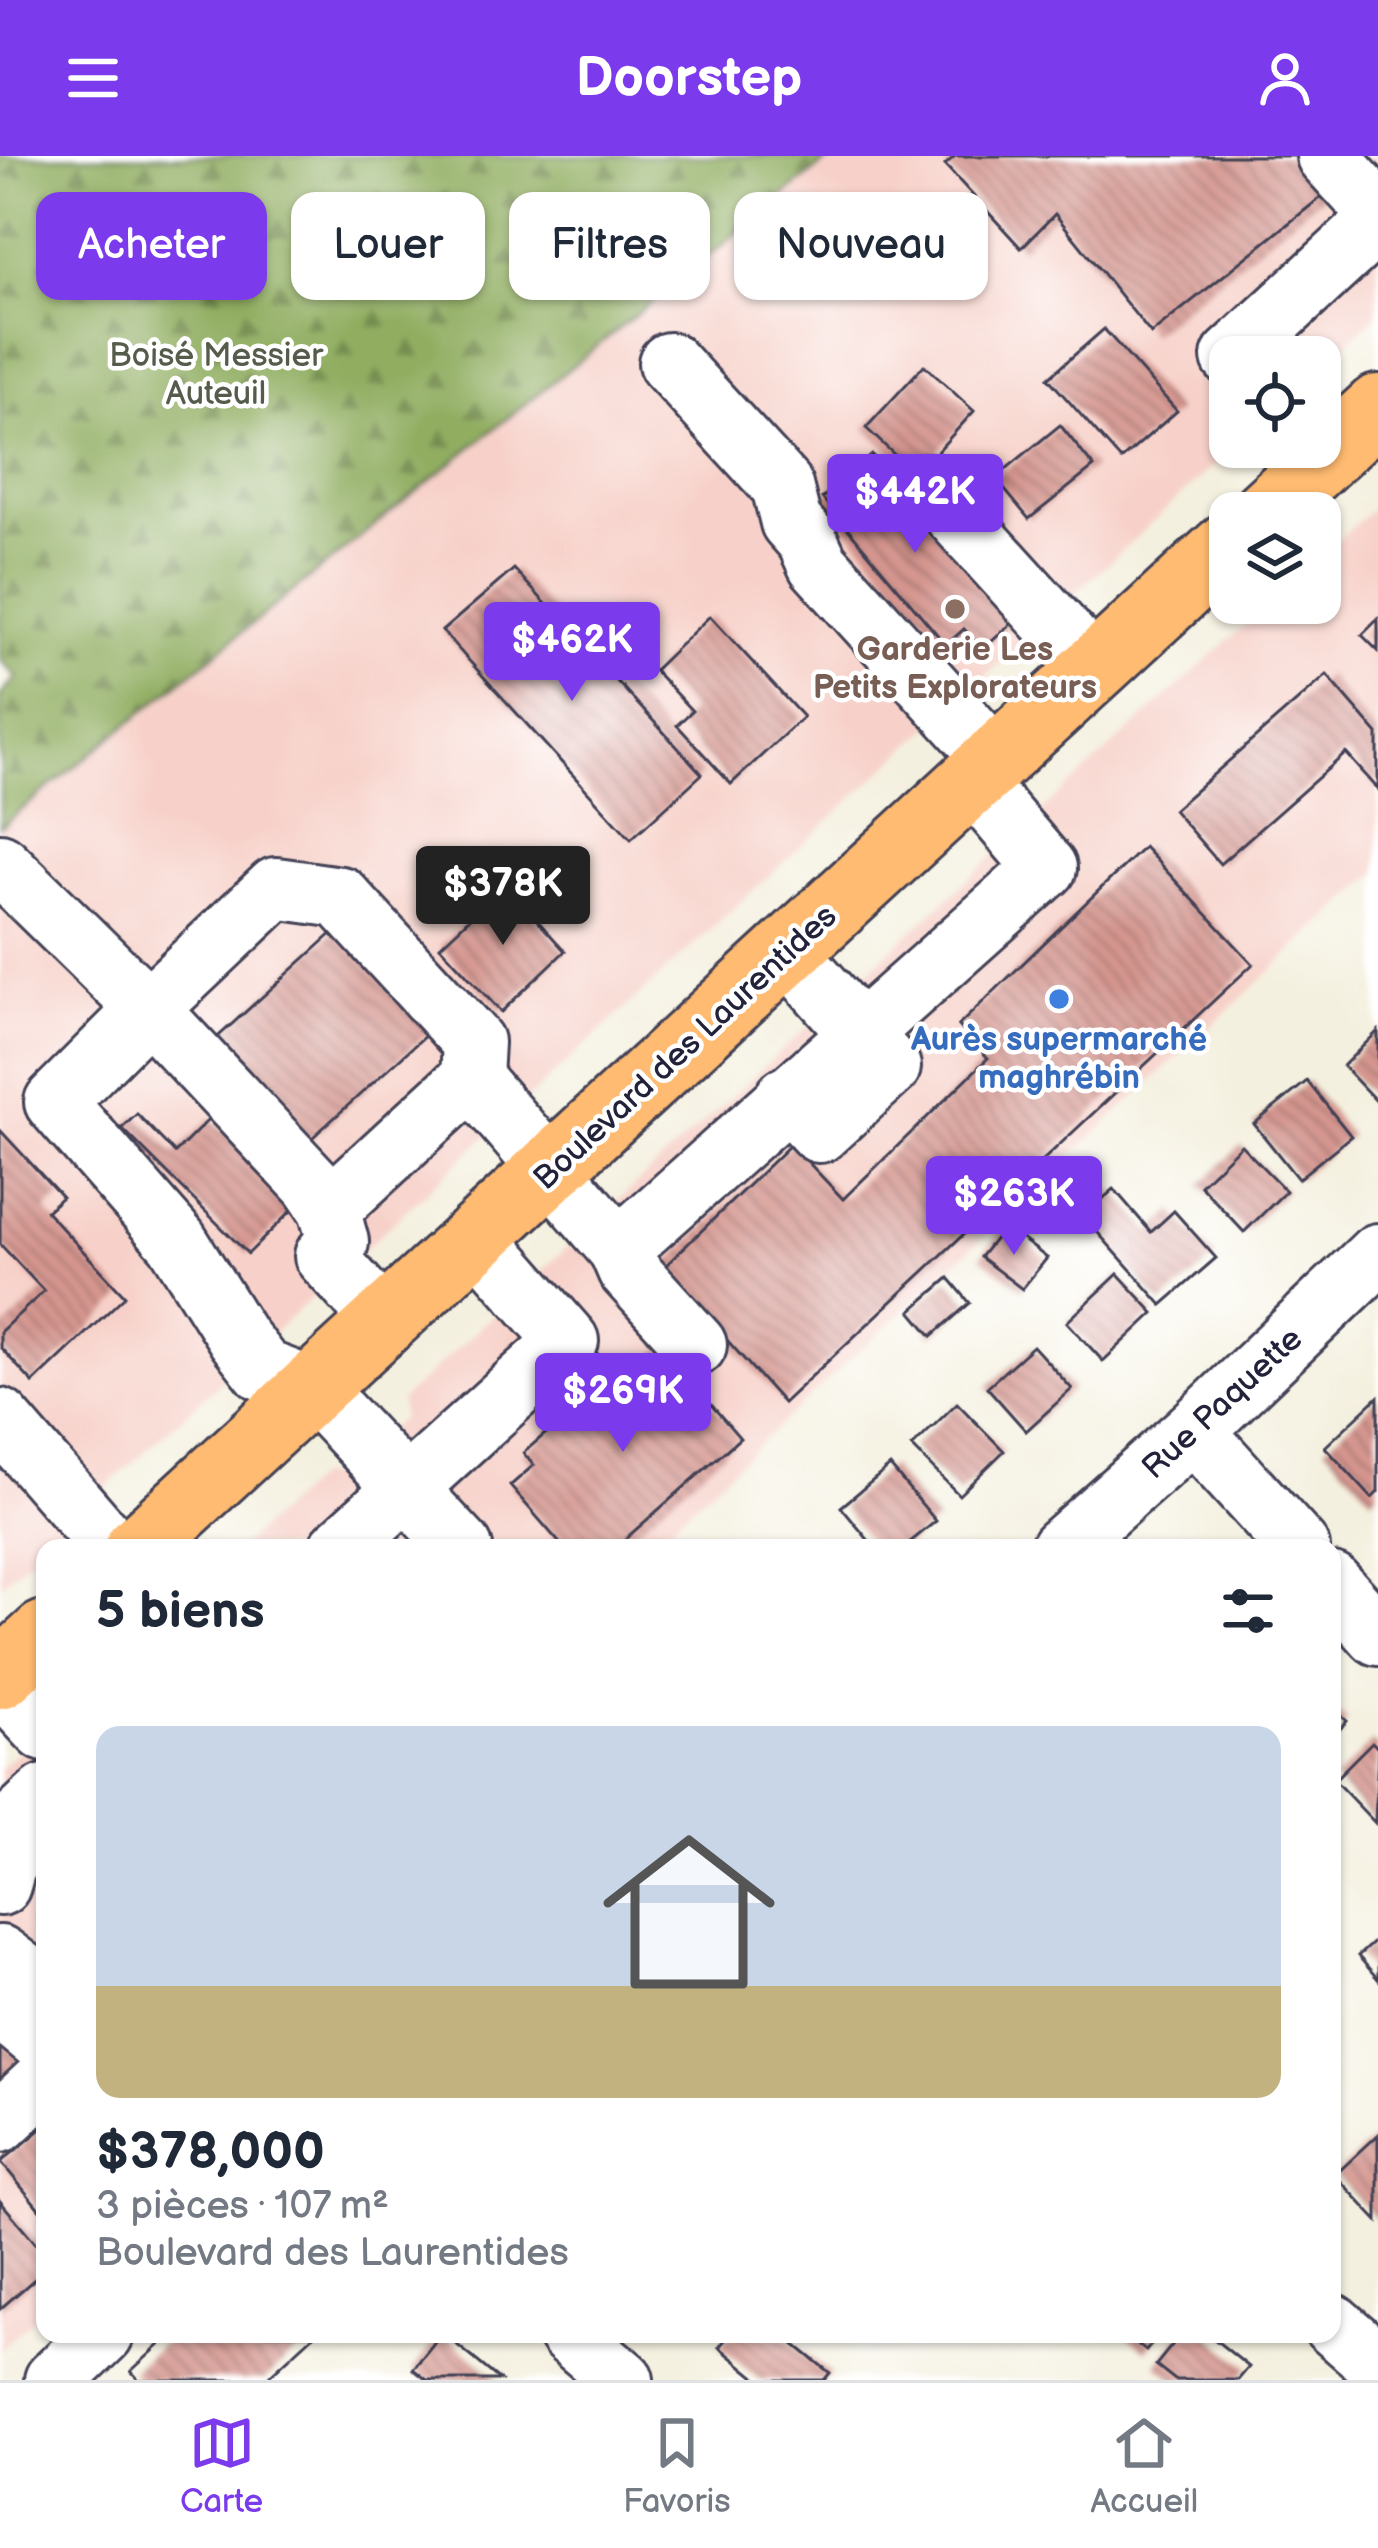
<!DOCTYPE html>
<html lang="fr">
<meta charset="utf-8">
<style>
:root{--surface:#fff;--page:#f2f2f3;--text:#1f2937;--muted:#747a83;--line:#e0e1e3;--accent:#7c3aed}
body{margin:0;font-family:"Balsamiq Sans",sans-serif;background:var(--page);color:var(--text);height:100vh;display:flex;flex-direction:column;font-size:45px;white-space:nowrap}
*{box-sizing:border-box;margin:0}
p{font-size:39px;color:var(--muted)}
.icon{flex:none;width:66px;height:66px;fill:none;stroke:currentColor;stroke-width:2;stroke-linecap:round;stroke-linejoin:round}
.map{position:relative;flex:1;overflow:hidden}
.side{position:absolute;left:36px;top:1383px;width:1305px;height:804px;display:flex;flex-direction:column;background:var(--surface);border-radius:24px;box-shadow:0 3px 9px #0004}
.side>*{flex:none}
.hud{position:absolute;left:36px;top:36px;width:1308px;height:108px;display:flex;gap:24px}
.tools{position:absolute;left:1209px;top:180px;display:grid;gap:24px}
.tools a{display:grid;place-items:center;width:132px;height:132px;border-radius:24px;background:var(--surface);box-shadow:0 3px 9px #0004;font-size:60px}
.price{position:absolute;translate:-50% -102px;padding:0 27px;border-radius:12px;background:var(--accent);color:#fff;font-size:39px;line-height:78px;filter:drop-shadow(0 3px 6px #0008)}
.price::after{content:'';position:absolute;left:50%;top:72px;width:36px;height:27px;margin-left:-18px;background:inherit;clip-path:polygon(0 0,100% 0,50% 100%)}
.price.current{background:#222;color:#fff}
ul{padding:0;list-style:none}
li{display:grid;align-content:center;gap:24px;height:636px;padding:0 60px}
li span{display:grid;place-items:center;height:372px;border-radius:24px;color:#555}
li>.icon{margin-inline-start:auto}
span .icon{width:216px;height:216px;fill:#fffc;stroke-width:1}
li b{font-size:51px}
h2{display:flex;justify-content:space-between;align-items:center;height:144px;padding:0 60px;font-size:51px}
.pill{padding:0 42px;border-radius:24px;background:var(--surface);box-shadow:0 3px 9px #0004;font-size:42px;line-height:108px}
.pill.current{background:var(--accent);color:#fff}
header{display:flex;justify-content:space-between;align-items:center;height:156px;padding:0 60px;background:var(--accent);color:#fff;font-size:54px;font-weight:700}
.tabs{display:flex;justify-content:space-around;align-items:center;height:168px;border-top:3px solid var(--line);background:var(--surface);font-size:33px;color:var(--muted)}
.tabs a{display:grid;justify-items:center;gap:6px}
.tabs .current{color:var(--accent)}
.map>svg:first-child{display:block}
.built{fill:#f7d1c9}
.forest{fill:url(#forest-firs);stroke:#59684e;stroke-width:3}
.building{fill:url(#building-back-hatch)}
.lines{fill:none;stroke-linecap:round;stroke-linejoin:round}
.minor-casing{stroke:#424154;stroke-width:66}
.major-casing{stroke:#424154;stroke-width:72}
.minor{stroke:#fff;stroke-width:60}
.major{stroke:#ffbb71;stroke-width:66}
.education-dot{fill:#8d6e63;stroke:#fff;stroke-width:4.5}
.shop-dot{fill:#3f7fe0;stroke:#fff;stroke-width:4.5}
.labels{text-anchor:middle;stroke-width:9;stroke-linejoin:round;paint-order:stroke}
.park-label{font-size:33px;fill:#555c4c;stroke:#fff}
.education-label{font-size:33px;font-weight:bold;fill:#785e54;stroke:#fff}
.shop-label{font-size:33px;font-weight:bold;fill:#366cbe;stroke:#fff}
.street-label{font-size:33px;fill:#22223b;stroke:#fff}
</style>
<header><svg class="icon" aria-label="menu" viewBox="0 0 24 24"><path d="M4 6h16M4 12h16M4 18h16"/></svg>Doorstep<svg class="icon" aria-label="person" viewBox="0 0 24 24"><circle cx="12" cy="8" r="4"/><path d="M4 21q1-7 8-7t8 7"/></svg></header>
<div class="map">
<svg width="1378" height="2224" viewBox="0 0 1378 2224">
<defs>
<pattern id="forest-firs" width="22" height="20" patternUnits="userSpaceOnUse" patternTransform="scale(3)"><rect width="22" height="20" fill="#90ad60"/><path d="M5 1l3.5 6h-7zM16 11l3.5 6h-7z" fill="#758c50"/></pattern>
<pattern id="building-back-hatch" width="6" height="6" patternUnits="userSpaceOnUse" patternTransform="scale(3)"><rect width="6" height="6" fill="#d5968f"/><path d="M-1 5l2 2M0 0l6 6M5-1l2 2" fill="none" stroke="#ac7a76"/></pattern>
</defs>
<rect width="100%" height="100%" fill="#fff"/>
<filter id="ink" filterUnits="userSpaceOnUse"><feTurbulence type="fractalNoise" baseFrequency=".00833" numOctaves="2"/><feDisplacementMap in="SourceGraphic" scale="24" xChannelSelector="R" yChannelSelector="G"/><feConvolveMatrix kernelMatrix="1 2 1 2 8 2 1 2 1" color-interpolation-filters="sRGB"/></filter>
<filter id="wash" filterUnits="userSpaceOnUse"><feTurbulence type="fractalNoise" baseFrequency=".004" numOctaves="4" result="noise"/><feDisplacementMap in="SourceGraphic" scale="48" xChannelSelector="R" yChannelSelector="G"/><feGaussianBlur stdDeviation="2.7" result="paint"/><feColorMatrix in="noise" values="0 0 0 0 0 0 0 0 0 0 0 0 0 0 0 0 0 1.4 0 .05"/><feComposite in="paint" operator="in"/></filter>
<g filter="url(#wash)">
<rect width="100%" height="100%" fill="#f4f0df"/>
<g class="built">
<path d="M834,0h544v158l-58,54v-11h-90v90h4l-1234,1138v-757z"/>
<path d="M1378,347v369l-732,676h-407l77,-71h22l63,-59v-18l868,-797h51v-47z"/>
<path d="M45,1570v581l-45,43v-582z"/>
</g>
<path class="forest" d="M0,0h833l-833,671v-131l17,-19 -17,-17z"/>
<g id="blocks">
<g class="building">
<path d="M955,0h352l28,30 -184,148 -96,-120 -34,34 -76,-83z"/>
<path d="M1104,173l73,82 -56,49 -73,-82z"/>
<path d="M924,209l50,46 -58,64 -50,-47z"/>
<path d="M1060,269l34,42 -65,52 -34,-41z"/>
<path d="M872,299l141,167 -31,28 -18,-21 -18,16 -124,-147z"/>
<path d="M514,413l188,205 -71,65 -189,-208z"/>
<path d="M710,460l93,101 -72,67 -54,-59 15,-14 -38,-41z"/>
<path d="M1378,463v32l-16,-16z"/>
<path d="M1327,519l51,59v55l-32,-36 -126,111 -47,-54z"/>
<path d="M1144,691l109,117 -470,439 -120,-135 128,-124 52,55 145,-141 -30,-32z"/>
<path d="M505,729l60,66 -64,61 -61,-66z"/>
<path d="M346,765l92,103 -146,132 -92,-103z"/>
<path d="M1378,875v72l-35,-37z"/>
<path d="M1307,925l44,55 -53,43 -44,-55z"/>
<path d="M137,958l38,39 35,-35 87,87 -49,49 -126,-126z"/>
<path d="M0,974l62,67 -16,14 79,85 -92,87 -33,-36v-15l44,-41 -44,-47z"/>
<path d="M1241,989l45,46 -42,41 -44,-47z"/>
<path d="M1114,1033l37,43 23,-21 42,47 -54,47 -79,-89z"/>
<path d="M1005,1070l42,32 -25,31 -42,-32z"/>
<path d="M1118,1118l36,39 -51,48 -36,-39z"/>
<path d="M949,1122l21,25 -38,33 -21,-25z"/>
<path d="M1033,1190l39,43 -46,42 -39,-44z"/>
<path d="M662,1192l78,90 -125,110h-51l-54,-62 24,-21 -11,-12 38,-33 9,9 34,-30 -10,-11 36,-32 10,12z"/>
<path d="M1378,1241v95l-6,6 -47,-51z"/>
<path d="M957,1247l47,48 -45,44 -47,-48z"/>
<path d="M890,1310l46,55 -33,27h-28l-34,-41z"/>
<path d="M1332,1551l15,14 -15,17z"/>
<path d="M1372,1586l6,6 -3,75 -41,-43z"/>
<path d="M1378,1782v41l-20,-23z"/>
<path d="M0,1878l38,42 -38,35z"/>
<path d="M45,1970v90l-44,-54z"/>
<path d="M1378,1979v86l-43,-46z"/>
<path d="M0,2045l45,53v16l-45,39z"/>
<path d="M172,2178h143l-50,46h-126l-8,-9z"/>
<path d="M441,2178h3l56,46h-73l-14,-11z"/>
<path d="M730,2178h52l48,39 -6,7h-65l-40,-33z"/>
<path d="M1125,2178h35l-14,17z"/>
<path d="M1181,2178h27l41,33 -11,13h-63l-19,-15z"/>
</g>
</g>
</g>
<g filter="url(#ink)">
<use href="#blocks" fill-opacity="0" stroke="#424154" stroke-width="3"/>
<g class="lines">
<g class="minor-casing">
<g id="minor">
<path d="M1327,0l51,56"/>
<path d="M1232,201l146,-135"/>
<path d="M669,207l113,123 9,36 16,18 11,24 178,196"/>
<path d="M927,328l168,185"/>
<path d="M0,708l148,145 -93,93 122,139 61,97 25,32 50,19 149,159"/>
<path d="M786,941l33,35 71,-65 -103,-116"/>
<path d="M329,1053l-17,-25 -164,-175 128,-121 64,9 133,145 -2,36"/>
<path d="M619,1093l9,21 68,75"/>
<path d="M385,1166l-60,-66 13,-14 -9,-33 142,-131 148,171 427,-381 -74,-87"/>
<path d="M0,1263l112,129"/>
<path d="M1193,1275l106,117"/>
<path d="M340,1392l228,-207 -91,-104"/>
<path d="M1061,1392l132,-117 185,-177"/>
<path d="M1332,1428l46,51"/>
<path d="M0,1527l45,48"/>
<path d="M0,1729l19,-66 26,-24"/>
<path d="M0,1800l45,34"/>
<path d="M0,1851l45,37"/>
<path d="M0,1966l45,-42"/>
<path d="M1332,2168l46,40"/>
<path d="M569,2178l54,46"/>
<path d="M55,2224l48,-46"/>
</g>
</g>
<g class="major-casing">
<g id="major">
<path d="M1264,357l114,-105"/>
<path d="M138,1392l1092,-1004"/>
<path d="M0,1519l45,-41"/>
</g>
</g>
<use href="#minor" class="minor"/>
<use href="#major" class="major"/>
</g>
</g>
<circle class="education-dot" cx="955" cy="453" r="12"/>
<circle class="shop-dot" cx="1059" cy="843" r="12"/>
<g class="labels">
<g class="park-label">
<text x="216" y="210">Boisé Messier<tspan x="216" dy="38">Auteuil</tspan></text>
</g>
<g class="education-label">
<text x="955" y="504">Garderie Les<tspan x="955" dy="38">Petits Explorateurs</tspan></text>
</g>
<g class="shop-label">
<text x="1059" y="894">Aurès supermarché<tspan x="1059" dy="38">maghrébin</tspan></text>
</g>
<g class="street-label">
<text transform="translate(684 890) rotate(-43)" y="12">Boulevard des Laurentides</text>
<text transform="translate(1221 1246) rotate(-43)" y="12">Rue Paquette</text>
</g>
</g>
</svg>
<div class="tools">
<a><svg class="icon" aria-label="locate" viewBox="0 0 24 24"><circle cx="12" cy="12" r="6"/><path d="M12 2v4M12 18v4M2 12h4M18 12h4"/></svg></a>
<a><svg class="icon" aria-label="layers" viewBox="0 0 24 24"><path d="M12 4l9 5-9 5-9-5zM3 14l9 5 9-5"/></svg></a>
</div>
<b class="price" style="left:915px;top:400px">$442K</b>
<b class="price" style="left:572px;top:548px">$462K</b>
<b class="price current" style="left:503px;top:792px">$378K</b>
<b class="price" style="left:1014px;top:1102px">$263K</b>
<b class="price" style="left:623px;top:1299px">$269K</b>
<div class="hud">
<a class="pill current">Acheter</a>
<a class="pill">Louer</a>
<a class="pill">Filtres</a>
<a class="pill">Nouveau</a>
</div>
<section class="side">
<h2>5 biens<svg class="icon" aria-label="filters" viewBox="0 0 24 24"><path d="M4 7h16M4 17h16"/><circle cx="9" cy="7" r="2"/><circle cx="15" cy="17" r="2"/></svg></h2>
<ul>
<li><span style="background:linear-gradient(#c9d6e8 70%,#c2b280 0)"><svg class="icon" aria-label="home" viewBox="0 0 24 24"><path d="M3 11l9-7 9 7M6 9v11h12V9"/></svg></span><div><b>$378,000</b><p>3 pièces · 107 m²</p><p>Boulevard des Laurentides</p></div></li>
</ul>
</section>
</div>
<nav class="tabs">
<a class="current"><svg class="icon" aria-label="map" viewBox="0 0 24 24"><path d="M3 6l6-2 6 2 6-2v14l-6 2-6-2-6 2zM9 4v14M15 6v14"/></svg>Carte</a>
<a><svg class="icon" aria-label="saved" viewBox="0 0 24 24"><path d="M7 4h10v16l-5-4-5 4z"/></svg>Favoris</a>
<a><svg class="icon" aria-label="home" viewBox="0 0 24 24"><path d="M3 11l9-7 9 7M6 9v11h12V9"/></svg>Accueil</a>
</nav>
